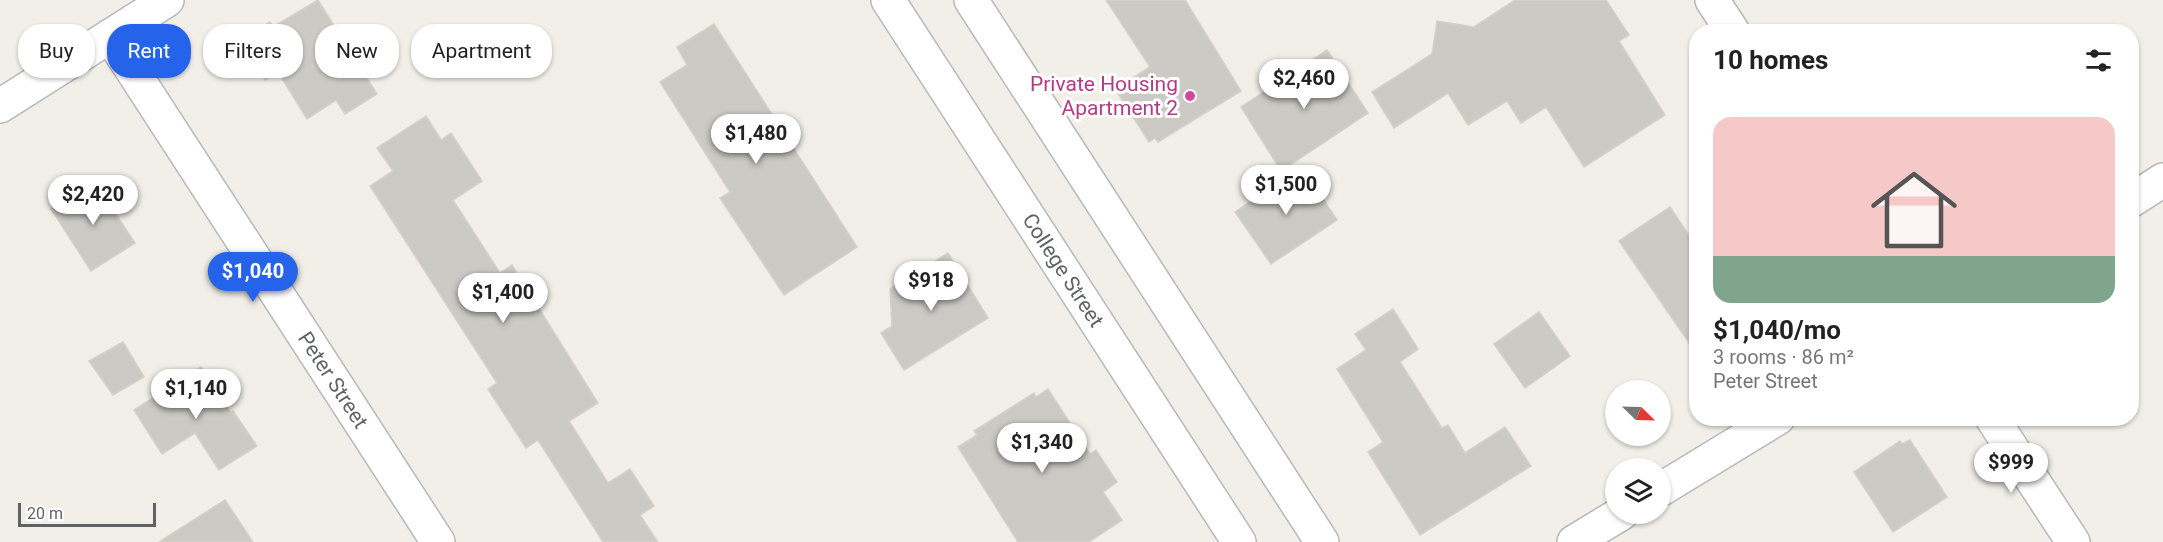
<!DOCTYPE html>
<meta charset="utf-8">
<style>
:root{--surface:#fff;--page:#f2f2f2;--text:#222;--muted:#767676;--accent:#2563eb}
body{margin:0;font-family:Roboto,sans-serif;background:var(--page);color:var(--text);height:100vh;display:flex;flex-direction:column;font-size:22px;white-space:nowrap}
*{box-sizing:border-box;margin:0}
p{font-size:20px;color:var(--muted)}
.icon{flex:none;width:33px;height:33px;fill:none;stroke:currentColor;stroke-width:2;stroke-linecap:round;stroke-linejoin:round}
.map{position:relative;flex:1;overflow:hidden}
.panel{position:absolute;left:1689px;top:24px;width:450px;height:402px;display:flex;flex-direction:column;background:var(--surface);border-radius:24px;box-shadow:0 2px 4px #0004}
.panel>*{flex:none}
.top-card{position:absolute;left:18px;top:24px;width:570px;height:54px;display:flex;gap:12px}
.needle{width:39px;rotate:113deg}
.buttons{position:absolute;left:1605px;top:380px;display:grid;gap:12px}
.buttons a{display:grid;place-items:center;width:66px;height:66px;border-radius:50%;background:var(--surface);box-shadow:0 2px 4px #0004;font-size:30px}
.scale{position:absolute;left:18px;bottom:15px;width:138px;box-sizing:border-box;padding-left:6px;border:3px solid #5f6368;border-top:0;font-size:16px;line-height:21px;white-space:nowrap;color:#5f6368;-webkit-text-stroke:4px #fff;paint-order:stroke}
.price{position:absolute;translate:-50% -51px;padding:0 14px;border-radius:21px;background:#fff;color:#222;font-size:20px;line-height:39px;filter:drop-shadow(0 2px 3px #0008)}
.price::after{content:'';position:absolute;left:50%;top:36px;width:18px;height:14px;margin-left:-9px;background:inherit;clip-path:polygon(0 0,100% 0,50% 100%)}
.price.active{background:var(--accent);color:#fff}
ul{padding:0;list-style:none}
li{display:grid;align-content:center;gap:12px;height:318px;padding:0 24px}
li span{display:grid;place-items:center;height:186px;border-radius:18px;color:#555}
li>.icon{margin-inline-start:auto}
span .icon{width:108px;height:108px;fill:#fffc;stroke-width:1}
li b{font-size:26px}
h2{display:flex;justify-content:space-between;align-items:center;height:72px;padding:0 24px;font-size:26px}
.pill{padding:0 21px;border-radius:24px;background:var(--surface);box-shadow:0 2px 4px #0004;font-size:21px;line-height:54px}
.pill.active{background:var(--accent);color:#fff}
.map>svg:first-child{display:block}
.building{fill:#cccac5;stroke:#d6d1c6;stroke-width:1.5}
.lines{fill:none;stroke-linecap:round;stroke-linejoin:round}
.minor-casing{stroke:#b5b8bc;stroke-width:36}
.minor{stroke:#fff;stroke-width:33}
.hotel-dot{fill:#d1479c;stroke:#fff;stroke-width:2}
.labels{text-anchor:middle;stroke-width:6;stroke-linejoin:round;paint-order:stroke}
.hotel-label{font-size:21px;fill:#b23c85;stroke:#fff;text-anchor:end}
.street-label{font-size:21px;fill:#5f6368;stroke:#fff}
</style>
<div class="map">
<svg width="2163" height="542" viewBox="0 0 2163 542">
<rect width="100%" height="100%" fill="#f1efe8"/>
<g class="building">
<path d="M318,0l59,94 -32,20 -9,-14 -29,19 -29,-47 -13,8 -25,-39 30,-19 3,5z"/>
<path d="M1106,0h79l56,91 -83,51 -3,-4 -6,4 -34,-53 35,-22z"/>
<path d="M1515,0h91l23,35 -10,6 46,74 -81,52 -38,-60 -25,16 -14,-22 -39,24 -20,-32 -54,35 -22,-36 60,-38 5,-33 37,6z"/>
<path d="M714,24l143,223 -73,48 -64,-97 10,-6 -70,-110 27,-17 -10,-18z"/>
<path d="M1327,50l41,63 -87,58 -40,-64z"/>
<path d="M426,116l15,24 10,-7 31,48 -29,19 47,73 12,-8 86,138 -29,18 39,62 22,-14 24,37 -14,9 18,27h-55l-65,-102 -12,8 -38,-59 9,-6 -127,-197 23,-15 -16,-23z"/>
<path d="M1302,167l35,53 -66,44 -36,-52z"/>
<path d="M94,181l41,62 -44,28 -40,-62z"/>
<path d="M1670,207l26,39v107l-77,-112z"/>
<path d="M948,253l40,65 -84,52 -23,-37 11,-7 -2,-37z"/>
<path d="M1393,309l25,40 -18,13 42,66 6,-3 17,28 40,-26 26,39 -111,69 -52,-83 15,-10 -46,-73 29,-19 -11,-16z"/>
<path d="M1539,312l31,44 -45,32 -31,-44z"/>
<path d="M123,342l21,35 -31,18 -24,-34z"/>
<path d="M201,367l30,46 2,-2 24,35 -38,24 -24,-37 -33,21 -28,-44z"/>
<path d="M1048,389l42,65 6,-4 21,32 -14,10 19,28 -33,22h-71l-60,-95 19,-12 -3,-4 60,-38 2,4z"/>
<path d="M1910,440l37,57 -54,35 -39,-60 46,-31 2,3z"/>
<path d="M225,500l28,42h-94z"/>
</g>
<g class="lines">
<g class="minor-casing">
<g id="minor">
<path id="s1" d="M888,0l351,542"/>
<path d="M971,0l351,542"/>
<path d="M1712,0l21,32"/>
<path id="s2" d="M110,36l328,506"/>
<path d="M0,106l167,-106"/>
<path d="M2132,200l31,-20"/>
<path d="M1992,418l81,124"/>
<path d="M1660,490l118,-72"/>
<path d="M1574,542l48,-29"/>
</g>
</g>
<use href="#minor" class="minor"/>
</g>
<circle class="hotel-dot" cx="1190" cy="96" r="6"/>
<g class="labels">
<g class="hotel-label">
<text x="1178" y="91">Private Housing<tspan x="1178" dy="24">Apartment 2</tspan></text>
</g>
<g class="street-label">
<text dy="7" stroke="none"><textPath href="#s1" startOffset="322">College Street</textPath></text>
<text dy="7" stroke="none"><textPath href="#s2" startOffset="410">Peter Street</textPath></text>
</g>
</g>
</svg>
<div class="buttons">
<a><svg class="needle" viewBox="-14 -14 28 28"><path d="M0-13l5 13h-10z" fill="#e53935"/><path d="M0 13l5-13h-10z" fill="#767676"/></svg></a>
<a><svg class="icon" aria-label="layers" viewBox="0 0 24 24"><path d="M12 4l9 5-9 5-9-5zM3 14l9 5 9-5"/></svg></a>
</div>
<div class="scale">20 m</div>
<b class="price" style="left:1304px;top:110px">$2,460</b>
<b class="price" style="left:756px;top:165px">$1,480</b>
<b class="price" style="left:1286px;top:216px">$1,500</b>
<b class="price" style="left:93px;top:226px">$2,420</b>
<b class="price active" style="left:253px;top:303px">$1,040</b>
<b class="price" style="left:931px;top:312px">$918</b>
<b class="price" style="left:503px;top:324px">$1,400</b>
<b class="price" style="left:196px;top:420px">$1,140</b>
<b class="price" style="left:1042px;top:474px">$1,340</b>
<b class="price" style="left:2011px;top:494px">$999</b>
<div class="top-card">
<a class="pill">Buy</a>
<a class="pill active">Rent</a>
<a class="pill">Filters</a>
<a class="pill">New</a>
<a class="pill">Apartment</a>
</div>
<section class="panel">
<h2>10 homes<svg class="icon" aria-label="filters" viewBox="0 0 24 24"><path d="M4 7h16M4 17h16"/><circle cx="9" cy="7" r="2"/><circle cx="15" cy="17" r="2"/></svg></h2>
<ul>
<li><span style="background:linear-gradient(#f6c9c9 75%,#7fa58c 0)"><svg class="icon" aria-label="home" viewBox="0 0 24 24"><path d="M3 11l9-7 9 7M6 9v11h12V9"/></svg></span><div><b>$1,040/mo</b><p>3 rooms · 86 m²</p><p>Peter Street</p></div></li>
</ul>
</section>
</div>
